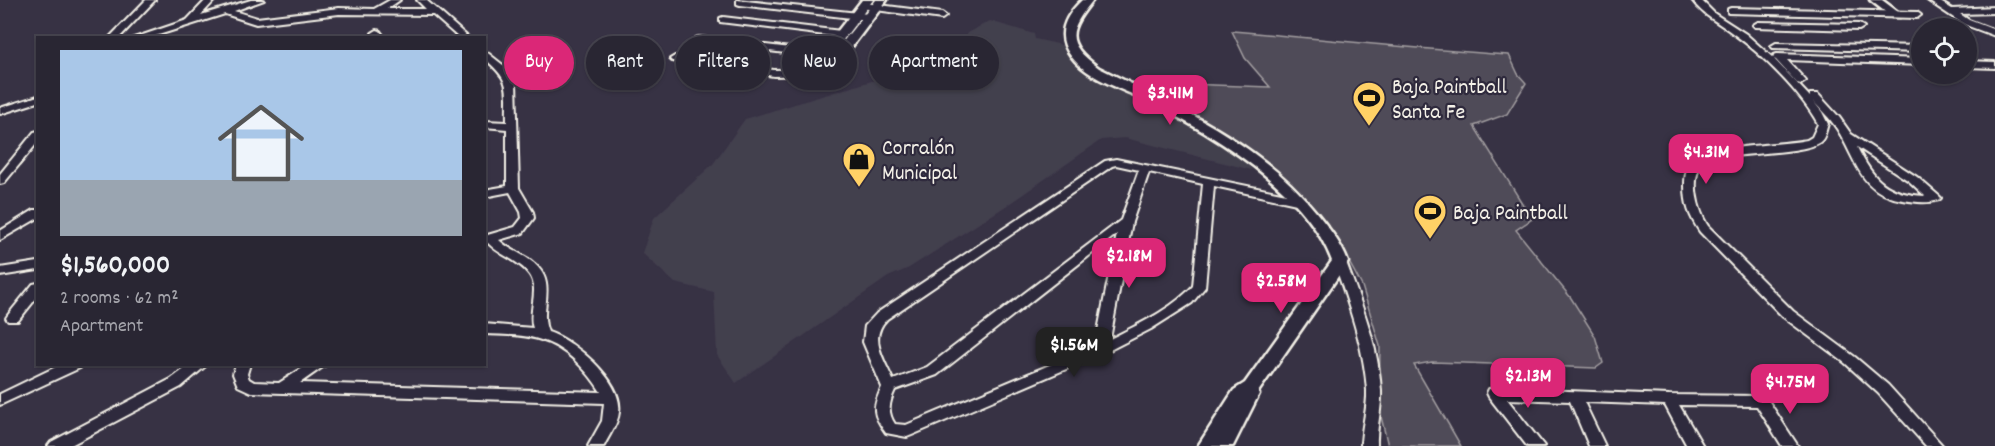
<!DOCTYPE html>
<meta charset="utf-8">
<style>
:root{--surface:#292633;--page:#312e3b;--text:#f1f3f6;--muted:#a5a5ac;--line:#45434e;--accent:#db2777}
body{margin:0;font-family:Dekko,sans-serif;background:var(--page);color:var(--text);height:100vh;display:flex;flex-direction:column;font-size:22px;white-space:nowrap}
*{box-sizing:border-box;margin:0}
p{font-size:20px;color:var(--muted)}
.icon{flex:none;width:33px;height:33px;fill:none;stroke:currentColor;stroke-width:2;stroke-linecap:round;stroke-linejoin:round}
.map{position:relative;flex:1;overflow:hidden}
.side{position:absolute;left:36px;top:36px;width:450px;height:330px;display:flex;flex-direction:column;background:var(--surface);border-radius:0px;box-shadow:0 2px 4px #0004,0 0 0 2px var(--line)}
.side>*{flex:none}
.top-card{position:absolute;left:504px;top:36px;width:570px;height:54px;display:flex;gap:12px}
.buttons{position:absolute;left:1911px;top:18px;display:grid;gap:12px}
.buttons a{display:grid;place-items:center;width:66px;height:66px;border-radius:50%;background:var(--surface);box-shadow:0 2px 4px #0004,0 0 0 2px var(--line);font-size:30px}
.price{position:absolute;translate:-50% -51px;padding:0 14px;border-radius:12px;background:var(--accent);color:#fff;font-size:20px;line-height:39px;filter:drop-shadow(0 2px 3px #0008)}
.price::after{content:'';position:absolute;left:50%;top:36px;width:18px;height:14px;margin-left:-9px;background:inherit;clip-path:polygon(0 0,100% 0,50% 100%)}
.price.on{background:#222;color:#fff}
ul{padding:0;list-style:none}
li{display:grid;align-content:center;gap:12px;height:318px;padding:0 24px}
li+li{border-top:2px solid var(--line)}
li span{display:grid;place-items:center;height:186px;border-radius:0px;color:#555}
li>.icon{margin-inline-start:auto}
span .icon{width:108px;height:108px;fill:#fffc;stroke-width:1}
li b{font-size:26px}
.tag{padding:0 21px;border-radius:27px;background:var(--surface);box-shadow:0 2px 4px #0004,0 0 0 2px var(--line);font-size:21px;line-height:54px}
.tag.on{background:var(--accent);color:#fff}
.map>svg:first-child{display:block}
.built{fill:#433f4e}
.green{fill:#504b59;stroke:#a29ea0;stroke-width:1.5}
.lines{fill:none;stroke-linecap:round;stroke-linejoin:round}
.minor-casing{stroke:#f4f1e8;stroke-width:4}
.tertiary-casing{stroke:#f4f1e8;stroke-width:5}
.minor{fill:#2f2a3d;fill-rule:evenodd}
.tertiary{fill:#2f2a3d;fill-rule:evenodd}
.labels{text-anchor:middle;stroke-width:4.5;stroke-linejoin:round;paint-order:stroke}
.poi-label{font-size:22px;fill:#f4f1e8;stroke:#2f2a3d;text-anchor:start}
</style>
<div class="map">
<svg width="1995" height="446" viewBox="0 0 1995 446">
<rect width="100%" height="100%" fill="#373244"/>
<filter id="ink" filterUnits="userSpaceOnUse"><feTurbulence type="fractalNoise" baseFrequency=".0167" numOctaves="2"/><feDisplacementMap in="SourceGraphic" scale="12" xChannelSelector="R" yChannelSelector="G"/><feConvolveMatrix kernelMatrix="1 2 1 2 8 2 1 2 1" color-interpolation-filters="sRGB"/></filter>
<g filter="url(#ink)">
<path class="built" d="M990,21l44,13 1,5 27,6 11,18 16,12 105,50 49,34 9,11 -127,-32 -24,2 -95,66 -97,62 -21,9 -152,106 -19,-28 -3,-63 -39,-9 -33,-30 12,-35 59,-54 32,-45 140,-42 84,-6 -2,-38z"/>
<path class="green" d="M1232,31c93,8 184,18 277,24l9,19 8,9 -19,31 -33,12 58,93 -16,11 55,68 24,38 8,27 -7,5 -132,-5 -32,-1 -18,3 47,81h-73l-9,-38 1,-62 -18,-60 -19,-35 -52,-66 -29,-26 -34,-22 -102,-55 144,5 -25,-29z"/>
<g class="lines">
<g class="minor-casing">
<g id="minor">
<path d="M146,0h9l-36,38h-10z"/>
<path d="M206,0h9l-14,15 50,-15h13l-30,11 23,7 82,-10 35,1 16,-9h10l-13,9h39l-9,-9h9l43,38h-10l-26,-23 -94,-1 -83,10 -31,-10 -76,24h-15l53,-18z"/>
<path d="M737,0l131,14 4,3 -4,3 -128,-15 -3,-1z"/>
<path d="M1692,0h9l14,14 31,20 27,24 1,-3 3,-1 145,5v6l-135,-5 19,21 -5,3 -4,-1 -21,-23 -2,-1 36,38v-3h8l21,23 12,17 66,43 22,19 2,2 -2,2c-12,4 -24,2 -36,0 -44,-7 -46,-40 -66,-71 -6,-10 -16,-19 -24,-28l9,11 6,12c-2,5 -3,14 -7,17 -14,14 -94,11 -118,21 -14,16 -5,49 5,64l85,85 62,46 33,28 55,61h-17l-48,-53 -33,-30 -62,-46 -83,-85c-11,-16 -15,-28 -15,-47 0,-9 1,-20 9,-26 14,-13 89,-14 113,-19l5,-3 6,-13c-15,-29 -56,-70 -83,-89 -15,-12 -32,-19 -43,-35zM1857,147l52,34 16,15c-38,-2 -52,-16 -68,-49z"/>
<path d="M1927,0h10l15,9 43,-2v6l-35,1 9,6 26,10v6l-32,-12z"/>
<path d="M864,3l78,10 4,3 -4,3 -81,-11 -1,-2z"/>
<path d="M1731,8l186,4 4,3 -4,3 -189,-5v-4z"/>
<path d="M723,17l118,14 5,3 -5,3 -121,-15v-4z"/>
<path d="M1758,22l101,2 5,3 -5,3 -104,-3 -2,-2z"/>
<path d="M377,30l3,1 5,7h-9l-4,-5z"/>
<path d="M699,37l126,15 5,3 -5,3 -129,-16v-4z"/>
<path d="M1776,43l146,3v6l-149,-4 -2,-2z"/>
<path d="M484,50l24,19 8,12 3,107 14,24 1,6 -11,15 -24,7c12,12 32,16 42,31 13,19 -2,40 7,61 26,8 76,50 71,80 -1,12 -10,23 -15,34h-16l14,-25 2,-18 -353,-11 -13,-6 -5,-12 3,-10h14l-3,10 2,5 5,3 25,1 30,-19h18l-27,19 301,9c-13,-21 -35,-45 -60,-52 -18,-6 -38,-5 -57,-6v-10l49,4c-6,-17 8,-39 -4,-54 -10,-14 -29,-18 -41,-31l-4,1v-8l31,-9 7,-9 -1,-6 -11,-20 -26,5v-7l23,-4v-57l-23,-2v-6l23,1c-1,-35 6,-39 -23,-64z"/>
<path d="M675,56l99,14 38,-1 5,3 -5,3 -38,1 -102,-15 -2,-2z"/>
<path d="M1966,61l29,1v6l-29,-1z"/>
<path d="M38,96v6l-38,12v-6z"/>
<path d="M38,131v11l-34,41 -4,1v-10l34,-42z"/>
<path d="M1116,159l185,38 6,4 -6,4 -87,-19 -9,101 -13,16 -41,26 -45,23 -194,83 -5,2 -21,-4c-14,-19 -14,-25 -4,-46l-19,-45 2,-16 12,-13 228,-152zM1116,165l23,5 -18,50 -194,147 -34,13c-9,-21 -25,-42 -6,-61l225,-153zM1149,172l54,12 -10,102c-22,24 -54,38 -83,53l22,-117zM1117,234l-22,112 -189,79 -11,-1c-8,-12 -6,-21 0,-34l42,-15z"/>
<path d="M34,210h4v8l-38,22v-9z"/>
<path d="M1340,258l6,4c15,41 33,85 35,129 1,18 -5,36 -4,55h-16c0,-19 7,-37 6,-56 -3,-44 -19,-87 -33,-128z"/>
<path d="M38,262v8l-38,6v-8z"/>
<path d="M38,283v13l-20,25h-10l-2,-3 2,-3 25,-31z"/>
<path d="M62,364h20l-2,4 -80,37v-11z"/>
<path d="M191,364h17l-27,23 -112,59h-21l3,-4 120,-63z"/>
<path d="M1494,388l175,7 92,1 5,1 32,49h-16l-25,-40 -78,-1 24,41h-16l-22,-41 -81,-3 21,44h-16l-19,-45 -63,-2 37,47h-17l-38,-49 -2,-4 2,-4z"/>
</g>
</g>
<g class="tertiary-casing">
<g id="tertiary">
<path d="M862,0h11l-55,73 58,-73h11l-57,76 -10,5 -12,-3 -2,-3 2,-6z"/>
<path d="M1082,0h11c-25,31 -29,42 6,68 79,39 160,74 217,144 12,15 25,31 32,50l-90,130 1,2 -26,52h-35l36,-56 11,-7 87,-122c-27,-73 -121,-128 -187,-161 -25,-12 -58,-22 -74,-44 -16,-21 -6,-40 11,-56z"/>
<path d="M1870,0h12l20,15 -2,2h-8z"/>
</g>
</g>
<use href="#minor" class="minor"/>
<use href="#tertiary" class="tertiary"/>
</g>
</g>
<defs>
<g id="stadium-pin" transform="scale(1.725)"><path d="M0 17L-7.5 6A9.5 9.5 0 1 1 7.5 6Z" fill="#ffd166" stroke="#2f2a3d"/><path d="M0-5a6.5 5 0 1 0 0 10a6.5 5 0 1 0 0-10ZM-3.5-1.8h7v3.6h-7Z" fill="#111"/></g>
<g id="shop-pin" transform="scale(1.725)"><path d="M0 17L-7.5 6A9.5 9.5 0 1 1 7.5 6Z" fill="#ffd166" stroke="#2f2a3d"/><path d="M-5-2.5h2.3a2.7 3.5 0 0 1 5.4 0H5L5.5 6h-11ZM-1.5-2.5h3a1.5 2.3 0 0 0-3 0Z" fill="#111"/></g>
</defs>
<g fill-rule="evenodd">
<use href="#stadium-pin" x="1369" y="98"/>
<use href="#shop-pin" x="859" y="159"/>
<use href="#stadium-pin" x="1430" y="211"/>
</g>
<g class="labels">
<g class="poi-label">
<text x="1392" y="93">Baja Paintball<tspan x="1392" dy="25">Santa Fe</tspan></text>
<text x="882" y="154">Corralón<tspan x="882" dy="25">Municipal</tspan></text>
<text x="1453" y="219">Baja Paintball</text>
</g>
</g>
</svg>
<div class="buttons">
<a><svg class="icon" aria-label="locate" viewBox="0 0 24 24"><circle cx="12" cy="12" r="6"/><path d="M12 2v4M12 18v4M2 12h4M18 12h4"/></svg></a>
</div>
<b class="price" style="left:1170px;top:126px">$3.41M</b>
<b class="price" style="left:1706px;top:185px">$4.31M</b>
<b class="price" style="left:1129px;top:289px">$2.18M</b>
<b class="price" style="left:1281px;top:314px">$2.58M</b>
<b class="price on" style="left:1074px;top:378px">$1.56M</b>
<b class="price" style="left:1528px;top:409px">$2.13M</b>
<b class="price" style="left:1790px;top:415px">$4.75M</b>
<div class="top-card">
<a class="tag on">Buy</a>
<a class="tag">Rent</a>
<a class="tag">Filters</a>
<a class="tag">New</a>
<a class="tag">Apartment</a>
</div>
<section class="side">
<ul>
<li><span style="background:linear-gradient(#a9c7e8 70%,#9aa5b1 0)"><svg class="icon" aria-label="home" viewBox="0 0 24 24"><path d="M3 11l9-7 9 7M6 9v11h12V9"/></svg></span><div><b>$1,560,000</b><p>2 rooms · 62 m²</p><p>Apartment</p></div></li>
</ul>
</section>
</div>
